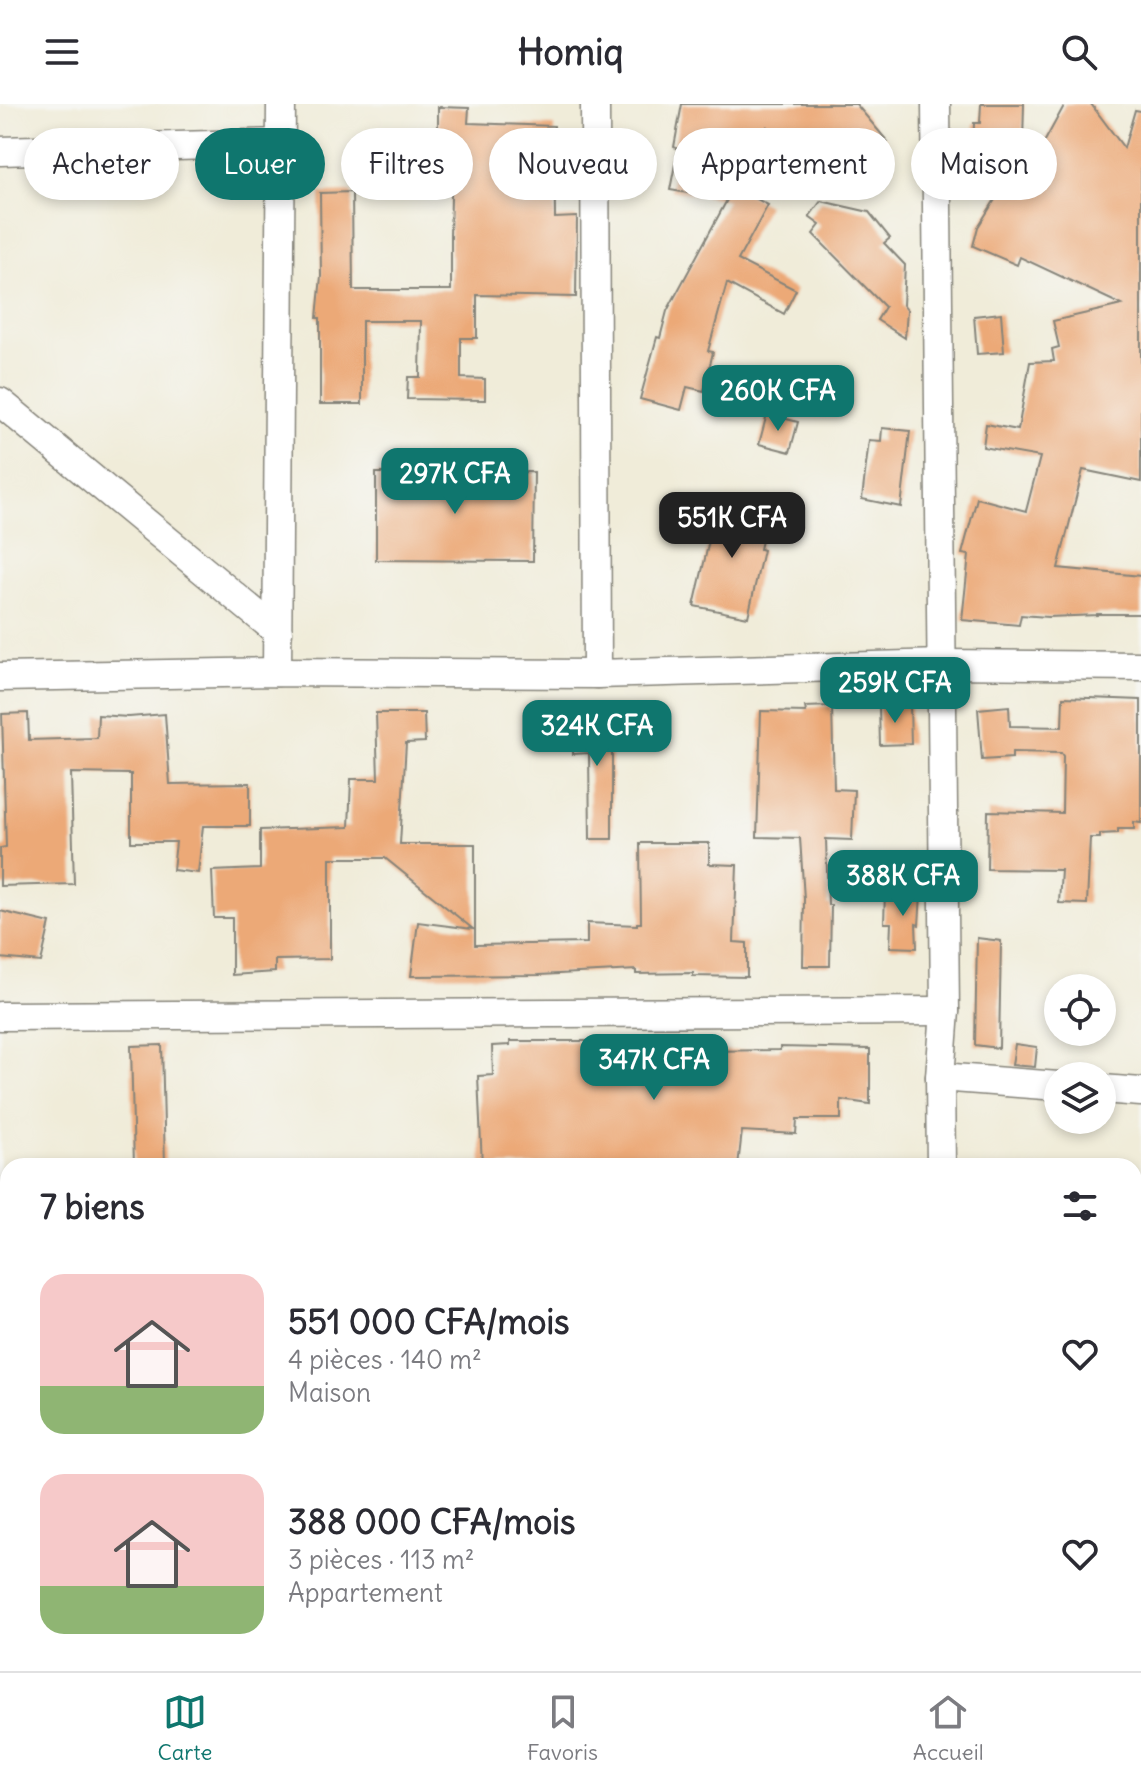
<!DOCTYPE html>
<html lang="fr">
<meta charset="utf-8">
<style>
:root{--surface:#fff;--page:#f2f2f3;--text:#2b2b33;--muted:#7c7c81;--line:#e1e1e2;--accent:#0f766e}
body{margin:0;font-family:Delius,sans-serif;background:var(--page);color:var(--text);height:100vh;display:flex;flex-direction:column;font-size:30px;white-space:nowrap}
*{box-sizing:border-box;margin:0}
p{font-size:26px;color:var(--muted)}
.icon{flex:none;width:44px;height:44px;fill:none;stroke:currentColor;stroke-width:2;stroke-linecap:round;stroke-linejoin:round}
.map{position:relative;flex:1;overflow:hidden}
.details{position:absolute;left:0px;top:1054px;width:1142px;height:514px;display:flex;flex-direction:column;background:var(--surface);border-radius:24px 24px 0 0;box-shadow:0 4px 12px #0003}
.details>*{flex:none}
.banner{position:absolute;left:24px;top:24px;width:1094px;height:72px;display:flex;gap:16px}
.tools{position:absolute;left:1044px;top:870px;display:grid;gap:16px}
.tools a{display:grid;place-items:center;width:72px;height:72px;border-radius:50%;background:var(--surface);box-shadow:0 4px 12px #0003;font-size:40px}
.price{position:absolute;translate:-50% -68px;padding:0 18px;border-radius:16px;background:var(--accent);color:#fff;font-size:26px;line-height:52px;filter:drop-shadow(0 2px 4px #0008)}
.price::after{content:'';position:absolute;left:50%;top:48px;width:24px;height:18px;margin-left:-12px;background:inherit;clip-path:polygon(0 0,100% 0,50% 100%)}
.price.on{background:#222;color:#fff}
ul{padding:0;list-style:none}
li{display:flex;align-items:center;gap:24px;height:200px;padding:0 40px}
li span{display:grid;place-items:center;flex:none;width:224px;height:160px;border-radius:24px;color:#555}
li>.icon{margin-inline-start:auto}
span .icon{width:96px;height:96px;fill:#fffc;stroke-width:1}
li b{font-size:34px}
h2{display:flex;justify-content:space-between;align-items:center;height:96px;padding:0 40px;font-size:34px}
.chip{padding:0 28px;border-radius:36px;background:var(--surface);box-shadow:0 4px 12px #0003;font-size:28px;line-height:72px}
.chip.on{background:var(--accent);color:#fff}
header{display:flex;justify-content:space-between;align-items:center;height:104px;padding:0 40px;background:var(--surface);font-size:36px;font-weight:700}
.tabs{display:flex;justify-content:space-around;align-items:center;height:112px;border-top:2px solid var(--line);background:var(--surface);font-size:22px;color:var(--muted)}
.tabs a{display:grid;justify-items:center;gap:4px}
.tabs .on{color:var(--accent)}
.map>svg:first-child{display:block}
.building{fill:#eca977}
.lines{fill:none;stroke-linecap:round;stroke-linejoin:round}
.street-casing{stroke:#86847a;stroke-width:31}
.street{stroke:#fff;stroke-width:28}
</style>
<header><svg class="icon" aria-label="menu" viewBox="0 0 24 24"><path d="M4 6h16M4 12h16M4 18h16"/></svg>Homiq<svg class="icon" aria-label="search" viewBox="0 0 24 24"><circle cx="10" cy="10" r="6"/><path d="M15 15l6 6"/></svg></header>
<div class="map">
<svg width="1141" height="1567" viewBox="0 0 1141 1567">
<rect width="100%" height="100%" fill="#f6f6f2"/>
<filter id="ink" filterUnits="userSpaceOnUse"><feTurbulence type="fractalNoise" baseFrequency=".0125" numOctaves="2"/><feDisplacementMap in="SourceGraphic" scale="16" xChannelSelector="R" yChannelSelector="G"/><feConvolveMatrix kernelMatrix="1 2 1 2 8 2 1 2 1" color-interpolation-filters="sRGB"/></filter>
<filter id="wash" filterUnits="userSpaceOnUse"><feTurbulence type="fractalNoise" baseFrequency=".006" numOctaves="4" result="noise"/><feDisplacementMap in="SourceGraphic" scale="32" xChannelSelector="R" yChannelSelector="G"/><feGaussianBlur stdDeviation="1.8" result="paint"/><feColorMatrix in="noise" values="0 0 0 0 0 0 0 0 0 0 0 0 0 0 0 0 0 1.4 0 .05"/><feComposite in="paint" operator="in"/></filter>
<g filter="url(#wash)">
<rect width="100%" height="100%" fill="#f0ecd9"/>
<g id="blocks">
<g class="building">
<path d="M682,0h174l32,38 -28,24 14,18 -59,-3 -48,-54 -23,65 24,13 -30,55 58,30 -12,24 -57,-31 -19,68 5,1 -9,39 -17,-4 -6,23 -41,-11 17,-62 3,1 7,-27 60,-111 -57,-10 8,-41 -4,-2z"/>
<path d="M981,0h43l-2,79 43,-79h26l33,44 11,-38 6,1v371l-58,-12 -25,98 83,8v38h-44v1l-49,2 -27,-2 -2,10 -57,-5 7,-65 -7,-1 15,-56 49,13 14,-54 -57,-10 3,-23 32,6 12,-68 24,-1 -2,-12 7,-2 -6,-26 69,-16 -102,-48 -3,8 -44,-19 5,-19 23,-37 -29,-1 2,-66h6z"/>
<path d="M438,3l31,1 -1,15 86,3 1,92 22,-1 -1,80 -99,-2v43h-16v40l24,1v21l-78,-1 1,-22h12l1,-56h-59v83h-42v-86h-3l4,-42 -1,-83 32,-1 1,98h98v-54h-1l2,-77h-14z"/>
<path d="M821,97l48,11 21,26 -6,5 21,22 -2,40 4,5 -2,28 -28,-18 8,-13 -72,-73 7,-9 -11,-8z"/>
<path d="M1001,209l3,39 -27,2 -3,-38z"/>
<path d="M767,310l31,8 -8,30 -31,-8z"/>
<path d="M882,324l28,3 -9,76 -39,-8 7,-59 12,1z"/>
<path d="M534,368l-1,89 -157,-1v-87z"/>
<path d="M718,398l24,5 1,-3 26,6 -9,39 3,1 -15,67 -54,-11z"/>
<path d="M1063,593l78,3v123l-7,-1v7h-16v4l-18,1v4h-10l-3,66 -28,-1 2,-33 -74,-1 1,-58 74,2 1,-57 -2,-3 -49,-1v6l-30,2 -4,-51 31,-3 1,20 52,1z"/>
<path d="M832,602l2,83 20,1 -2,50 -26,-1 2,66h3l-1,61h-27l1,-67 -4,-61 -43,-1 4,-126 45,1 -1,-5z"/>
<path d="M879,602h31l1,38 -31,1z"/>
<path d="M28,609l1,27 68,-2 1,-23 31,2 36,-3 5,70 80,-1v43h-47l-5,47 -25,-3 3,-28h-45v-68l-60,-1 3,111 -74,2v-38l6,-1 -4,-133z"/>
<path d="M376,609h48l1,29 -19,1 -6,101h75v101l112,-2v-20l50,2v-2h4l-1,-80h69v21l28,1 -3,77 13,1v34l-54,-1v-3l-57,1v-4l-97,5 -128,1 7,-54 55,7 -88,-71h-55v101l-55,1v12l-43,3v-57h-18l-2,-47 48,-2v-39l89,-3 2,-48h27z"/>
<path d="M612,609v126h-22l-1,-86 -16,1v-40z"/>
<path d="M885,789l36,1 -2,31 -3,-1 1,24 -27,-1 1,-24h-7z"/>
<path d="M0,807l50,12 -9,39 -41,-4z"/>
<path d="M977,834l24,3 -2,107 -24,-3z"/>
<path d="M510,937h77v2l28,1v12l52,2 40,-1v-6l73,-1v-3l90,2v55l-29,-4v19h-44l-1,15 -54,-3 -4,35h-256l-4,-90 15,-1 -1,-29 18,-1z"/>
<path d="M1015,940l22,3 -2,20 -23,-2z"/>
<path d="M162,941l3,121h-31l-3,-120z"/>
</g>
</g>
</g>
<g filter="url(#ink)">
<use href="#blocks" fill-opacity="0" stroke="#86847a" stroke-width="2"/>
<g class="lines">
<g class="street-casing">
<g id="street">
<path d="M595,0l2,570"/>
<path d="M936,0l9,907 -5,66 1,89"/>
<path d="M0,47l282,-8"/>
<path d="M0,298l278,230"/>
<path d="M277,568l4,-568"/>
<path d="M0,573l277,-5 320,2 345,-10 199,2"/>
<path d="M0,912l945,-5"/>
<path d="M940,973l118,9"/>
<path d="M1102,985l39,3"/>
<path d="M0,1255l8,1"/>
<path d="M1134,1401l7,1"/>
</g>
</g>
<use href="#street" class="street"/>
</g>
</g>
</svg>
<div class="tools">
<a><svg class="icon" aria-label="locate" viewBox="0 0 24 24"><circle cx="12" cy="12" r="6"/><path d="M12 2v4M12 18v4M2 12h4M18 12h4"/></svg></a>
<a><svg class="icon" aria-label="layers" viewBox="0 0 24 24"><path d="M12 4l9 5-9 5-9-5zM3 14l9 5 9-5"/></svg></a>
</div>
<b class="price" style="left:778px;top:329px">260K CFA</b>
<b class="price" style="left:455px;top:412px">297K CFA</b>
<b class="price on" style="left:732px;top:456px">551K CFA</b>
<b class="price" style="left:895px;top:621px">259K CFA</b>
<b class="price" style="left:597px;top:664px">324K CFA</b>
<b class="price" style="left:903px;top:814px">388K CFA</b>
<b class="price" style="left:654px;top:998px">347K CFA</b>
<div class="banner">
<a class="chip">Acheter</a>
<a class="chip on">Louer</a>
<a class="chip">Filtres</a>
<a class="chip">Nouveau</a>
<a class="chip">Appartement</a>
<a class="chip">Maison</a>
</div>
<section class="details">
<h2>7 biens<svg class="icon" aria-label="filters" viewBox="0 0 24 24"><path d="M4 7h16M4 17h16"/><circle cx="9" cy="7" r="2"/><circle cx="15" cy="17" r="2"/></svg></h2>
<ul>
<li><span style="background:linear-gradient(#f6c9c9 70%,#8fb573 0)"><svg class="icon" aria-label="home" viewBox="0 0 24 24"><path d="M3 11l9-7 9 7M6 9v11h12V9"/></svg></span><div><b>551 000 CFA/mois</b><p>4 pièces · 140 m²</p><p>Maison</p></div><svg class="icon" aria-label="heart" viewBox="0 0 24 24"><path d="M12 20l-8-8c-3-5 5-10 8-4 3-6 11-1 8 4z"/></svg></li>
<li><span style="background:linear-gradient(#f6c9c9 70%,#8fb573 0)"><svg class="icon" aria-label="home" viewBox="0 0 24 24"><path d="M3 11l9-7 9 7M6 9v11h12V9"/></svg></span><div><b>388 000 CFA/mois</b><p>3 pièces · 113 m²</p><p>Appartement</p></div><svg class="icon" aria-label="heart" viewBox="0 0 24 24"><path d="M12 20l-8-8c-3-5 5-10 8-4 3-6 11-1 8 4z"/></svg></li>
</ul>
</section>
</div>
<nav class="tabs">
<a class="on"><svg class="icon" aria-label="map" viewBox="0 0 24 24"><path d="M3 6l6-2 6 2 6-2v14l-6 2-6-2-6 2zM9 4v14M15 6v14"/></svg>Carte</a>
<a><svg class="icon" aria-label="saved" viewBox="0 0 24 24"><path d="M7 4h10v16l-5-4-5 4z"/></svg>Favoris</a>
<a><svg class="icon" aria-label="home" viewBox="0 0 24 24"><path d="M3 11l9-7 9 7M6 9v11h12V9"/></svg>Accueil</a>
</nav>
